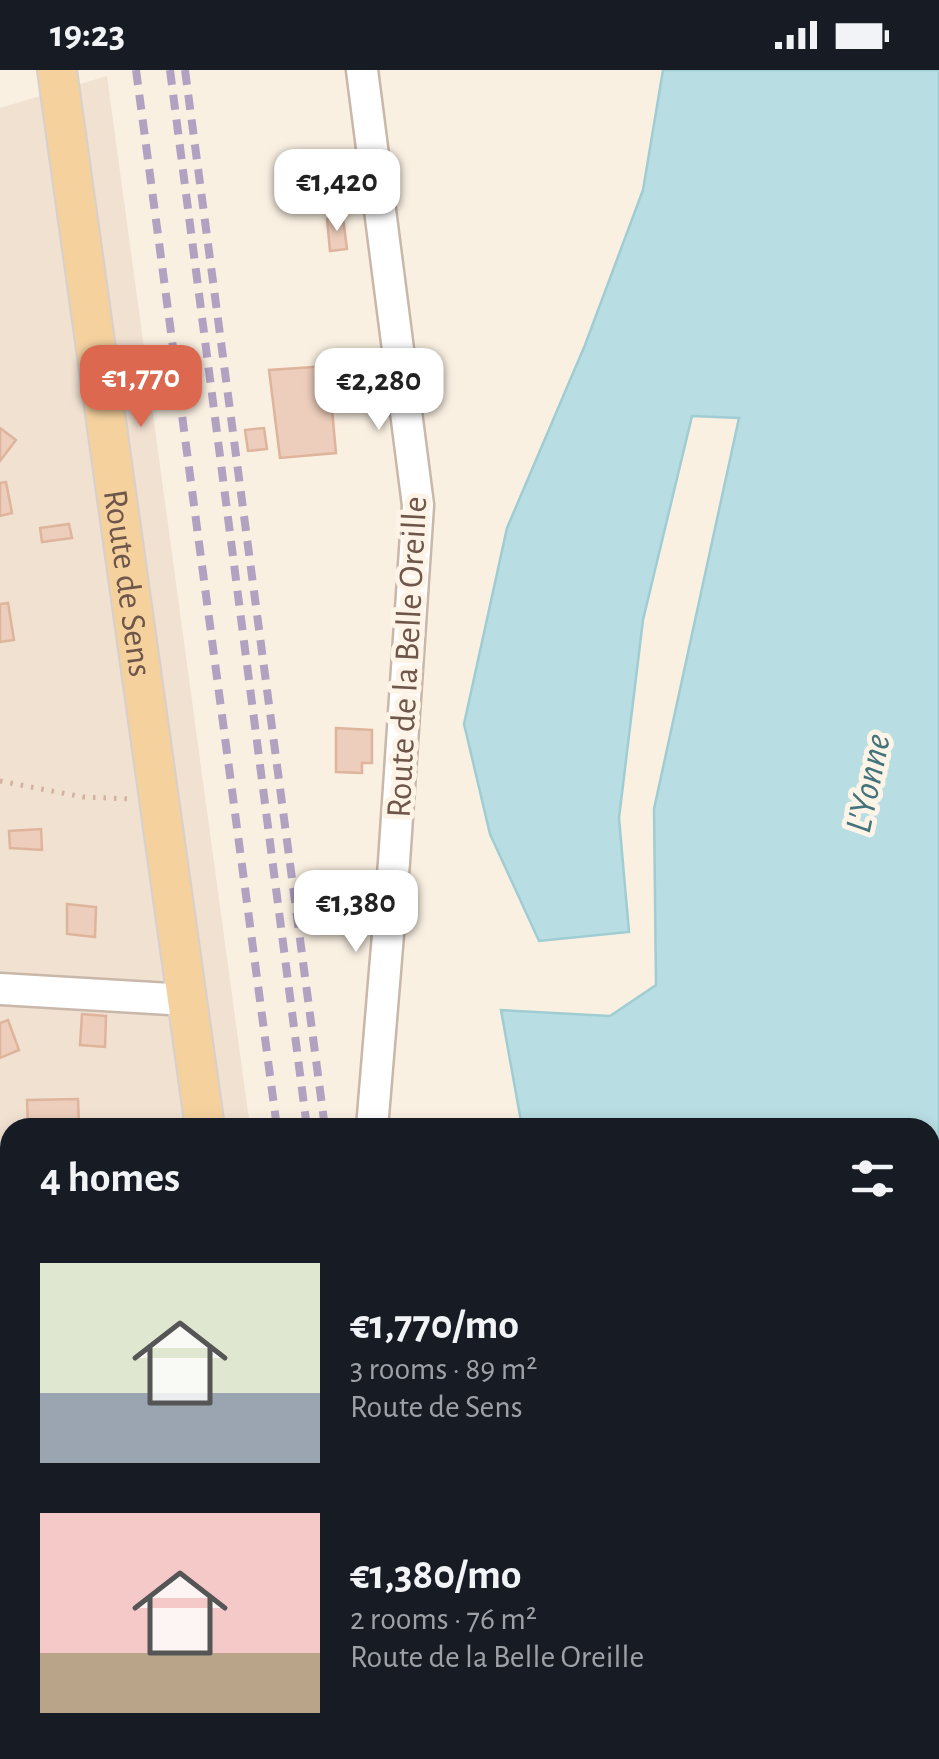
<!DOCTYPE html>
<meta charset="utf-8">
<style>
:root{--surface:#171b24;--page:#242831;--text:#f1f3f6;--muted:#9ea1a6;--accent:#dc694f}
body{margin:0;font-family:"Alegreya Sans",sans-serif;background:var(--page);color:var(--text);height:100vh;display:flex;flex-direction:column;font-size:38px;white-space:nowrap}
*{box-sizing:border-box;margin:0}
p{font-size:32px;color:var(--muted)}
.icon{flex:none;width:55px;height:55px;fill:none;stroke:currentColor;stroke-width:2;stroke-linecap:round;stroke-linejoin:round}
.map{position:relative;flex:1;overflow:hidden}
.details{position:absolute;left:0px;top:1048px;width:940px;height:642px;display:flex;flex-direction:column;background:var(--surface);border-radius:30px 30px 0 0;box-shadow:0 5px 15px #0003}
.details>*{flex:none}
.price{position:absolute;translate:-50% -85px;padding:0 22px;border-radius:20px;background:#fff;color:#222;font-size:32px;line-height:65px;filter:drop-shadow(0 2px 5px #0008)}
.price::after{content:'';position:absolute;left:50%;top:60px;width:30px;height:22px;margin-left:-15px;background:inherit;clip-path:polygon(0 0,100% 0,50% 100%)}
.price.active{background:var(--accent);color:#fff}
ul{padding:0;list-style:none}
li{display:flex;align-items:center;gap:30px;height:250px;padding:0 40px}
li span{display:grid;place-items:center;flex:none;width:280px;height:200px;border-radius:0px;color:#555}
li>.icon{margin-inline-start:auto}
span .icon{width:120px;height:120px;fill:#fffc;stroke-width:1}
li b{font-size:42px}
h2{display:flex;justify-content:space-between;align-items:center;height:120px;padding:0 40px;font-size:42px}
.status{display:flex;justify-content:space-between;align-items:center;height:70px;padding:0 50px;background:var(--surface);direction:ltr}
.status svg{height:28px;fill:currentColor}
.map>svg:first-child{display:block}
.residential{fill:#f1e1d1}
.water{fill:#b8dde2;stroke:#9fcdd3;stroke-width:2.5}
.building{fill:#edcdbb;stroke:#dfb49d;stroke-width:2.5}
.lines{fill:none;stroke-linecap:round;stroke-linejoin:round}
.minor-casing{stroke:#c9b7a9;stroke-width:35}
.major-casing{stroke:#d7d0cc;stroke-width:42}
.path{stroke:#d2b19f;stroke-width:5;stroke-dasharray:2.5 8;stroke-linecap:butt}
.minor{stroke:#fff;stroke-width:30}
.major{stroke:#f5d19e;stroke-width:38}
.rail{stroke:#b2a2c2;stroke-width:8;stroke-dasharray:15 10;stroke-linecap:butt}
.labels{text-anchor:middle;stroke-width:10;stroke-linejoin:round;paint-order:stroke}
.street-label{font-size:35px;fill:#6f564a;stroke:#fdf4e7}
.water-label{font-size:38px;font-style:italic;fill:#43737b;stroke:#fdf4e7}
</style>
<div class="status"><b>19:23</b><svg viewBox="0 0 49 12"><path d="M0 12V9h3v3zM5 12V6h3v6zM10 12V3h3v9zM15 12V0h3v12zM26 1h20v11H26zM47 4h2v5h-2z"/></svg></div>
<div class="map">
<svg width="939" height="1689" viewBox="0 0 939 1689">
<rect width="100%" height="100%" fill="#faf0e2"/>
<path class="residential" d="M107,6l143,1051 -240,1v622h324l1,9h-335v-1651z"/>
<path class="water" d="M663,0h276v1689h-314l2,-9h303v-622l-408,-1 -21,-117 109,6 46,-31 -2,-176 85,-391 -47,-2 -49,204 -24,198 10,114 -90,9 -49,-107 -26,-110 43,-196 78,-183 58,-155z"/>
<g class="building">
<path d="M343,148l4,31 -17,2 -3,-32z"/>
<path d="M328,296l8,87 -56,5 -11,-88z"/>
<path d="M0,358l16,12 -16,21z"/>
<path d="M264,358l3,21 -19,2 -3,-21z"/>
<path d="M6,412l6,31 -12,3v-33z"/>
<path d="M69,454l3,14 -30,4 -2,-14z"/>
<path d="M8,533l6,37 -14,2v-38z"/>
<path d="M336,658l36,2v33h-10v10l-26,-1z"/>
<path d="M41,759l1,21 -32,-2 -1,-17z"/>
<path d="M67,834l29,3 -1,30 -28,-3z"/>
<path d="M82,944l24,2 -1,31 -25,-2z"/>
<path d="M8,950l11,30 -19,8v-35z"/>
<path d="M78,1029l1,29h-51l-1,-28z"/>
</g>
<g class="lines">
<g class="minor-casing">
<g id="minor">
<path d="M362,0l56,435 -24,357 -22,266"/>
<path d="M0,919l187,11"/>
<path d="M0,1174l10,62"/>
<path d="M0,1410l10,-1"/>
<path d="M79,1680l2,9"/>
<path d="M438,1680l1,9"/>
<path d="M13,1689l5,-9"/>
</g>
</g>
<g class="major-casing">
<g id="major">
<path id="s1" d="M57,0l148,1058"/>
<path d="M272,1689v-9"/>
</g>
</g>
<g class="path">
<path d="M0,711l83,16 47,2"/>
<path d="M930,1425l9,-59"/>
</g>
<use href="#minor" class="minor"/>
<use href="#major" class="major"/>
<g class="rail">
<path d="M136,0l141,1058"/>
<path d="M170,0l137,1058"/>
<path d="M185,0l140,1058"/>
<path d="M359,1680l2,9"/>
<path d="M393,1680l1,9"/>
<path d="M409,1680l1,9"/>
</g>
</g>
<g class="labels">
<g class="street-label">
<text dy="12" stroke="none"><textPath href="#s1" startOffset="518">Route de Sens</textPath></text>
<text transform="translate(406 587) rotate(-87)" y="12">Route de la Belle Oreille</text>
</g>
<g class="water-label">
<text transform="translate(867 713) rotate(-78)" y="13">L'Yonne</text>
</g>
</g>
</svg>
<b class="price" style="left:337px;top:164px">€1,420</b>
<b class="price active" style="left:141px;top:360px">€1,770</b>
<b class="price" style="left:379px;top:363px">€2,280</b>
<b class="price" style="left:356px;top:885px">€1,380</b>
<section class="details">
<h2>4 homes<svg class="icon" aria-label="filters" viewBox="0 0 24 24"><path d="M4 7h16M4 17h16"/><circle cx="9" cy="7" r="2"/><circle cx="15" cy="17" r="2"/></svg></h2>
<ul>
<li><span style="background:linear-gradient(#dfe7d0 65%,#9aa5b1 0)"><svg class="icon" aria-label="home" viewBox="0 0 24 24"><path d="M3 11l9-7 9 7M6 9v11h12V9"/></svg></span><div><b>€1,770/mo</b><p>3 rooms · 89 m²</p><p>Route de Sens</p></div></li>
<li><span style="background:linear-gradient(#f6c9c9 70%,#b9a48a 0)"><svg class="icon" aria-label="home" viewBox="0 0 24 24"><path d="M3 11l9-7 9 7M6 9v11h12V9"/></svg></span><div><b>€1,380/mo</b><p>2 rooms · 76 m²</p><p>Route de la Belle Oreille</p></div></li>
</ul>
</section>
</div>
